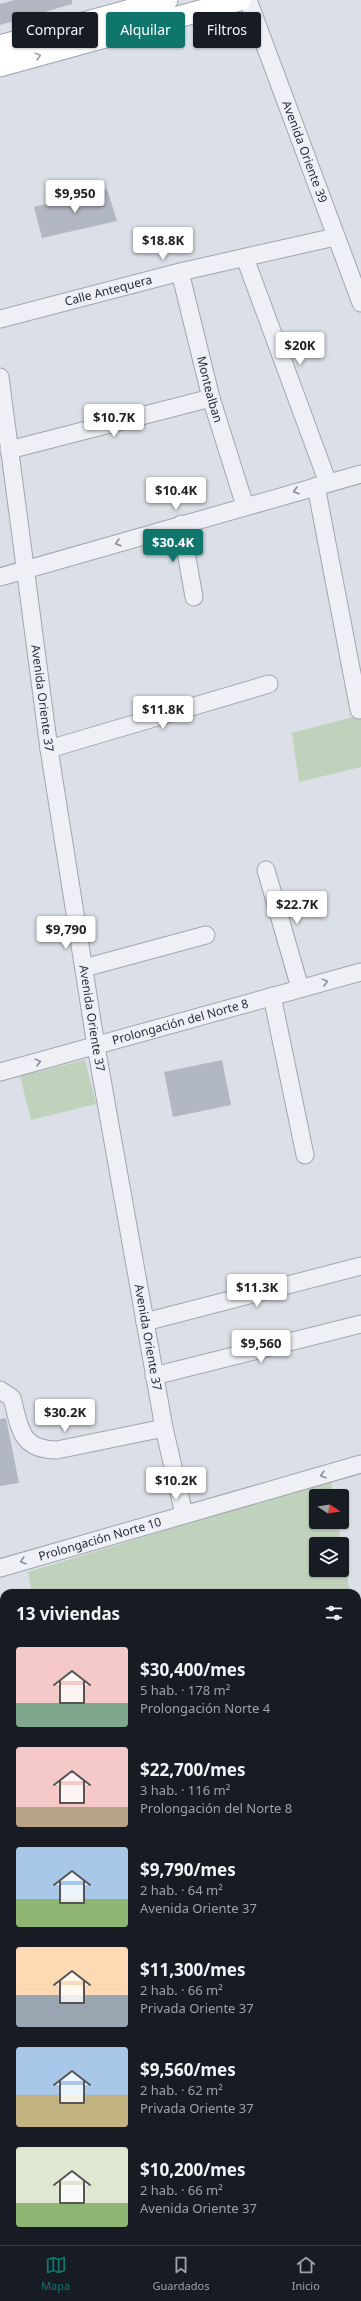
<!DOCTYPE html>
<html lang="es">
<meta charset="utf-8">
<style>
:root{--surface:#171b24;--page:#20242c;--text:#f1f3f6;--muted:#9ea1a6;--line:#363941;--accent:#0f766e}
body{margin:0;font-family:"Noto Sans",sans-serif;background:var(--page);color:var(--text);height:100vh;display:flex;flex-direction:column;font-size:15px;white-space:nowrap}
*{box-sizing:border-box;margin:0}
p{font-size:13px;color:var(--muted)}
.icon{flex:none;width:22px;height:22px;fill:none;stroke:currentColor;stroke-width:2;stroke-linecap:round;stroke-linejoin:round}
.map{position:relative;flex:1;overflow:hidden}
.side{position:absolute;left:0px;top:1589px;width:361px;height:656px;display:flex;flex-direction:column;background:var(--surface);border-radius:12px 12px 0 0;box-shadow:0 1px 3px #0004}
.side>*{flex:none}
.top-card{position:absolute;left:12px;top:12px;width:337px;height:36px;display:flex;gap:8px}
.needle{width:26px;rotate:102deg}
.controls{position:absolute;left:309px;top:1489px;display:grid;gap:8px}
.controls a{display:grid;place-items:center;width:40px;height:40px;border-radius:4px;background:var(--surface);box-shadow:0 1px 3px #0004;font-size:20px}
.price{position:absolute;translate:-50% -34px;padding:0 9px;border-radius:4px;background:#fff;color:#222;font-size:13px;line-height:26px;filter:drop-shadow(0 1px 2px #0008)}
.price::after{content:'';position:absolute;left:50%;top:24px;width:12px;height:9px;margin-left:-6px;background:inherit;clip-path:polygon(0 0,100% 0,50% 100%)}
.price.active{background:var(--accent);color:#fff}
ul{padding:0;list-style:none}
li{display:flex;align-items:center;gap:12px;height:100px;padding:0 16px}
li span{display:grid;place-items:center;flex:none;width:112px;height:80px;border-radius:4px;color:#555}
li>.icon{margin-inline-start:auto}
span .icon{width:48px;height:48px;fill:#fffc;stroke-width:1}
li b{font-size:17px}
h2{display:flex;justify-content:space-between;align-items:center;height:48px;padding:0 16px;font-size:17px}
.tag{padding:0 14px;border-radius:4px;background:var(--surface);box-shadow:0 1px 3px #0004;font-size:14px;line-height:36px}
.tag.active{background:var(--accent);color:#fff}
.tabs{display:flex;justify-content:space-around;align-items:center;height:56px;border-top:1px solid var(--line);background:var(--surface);font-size:11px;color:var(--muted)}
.tabs a{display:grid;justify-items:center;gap:2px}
.tabs .active{color:var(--accent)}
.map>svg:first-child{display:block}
.green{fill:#c0d2bb}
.building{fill:#b1b8c4}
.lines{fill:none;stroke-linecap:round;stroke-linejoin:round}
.minor-casing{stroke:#a0a6b1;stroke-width:19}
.major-casing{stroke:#99a3b4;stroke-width:23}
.minor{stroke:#eef0f5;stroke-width:17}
.major{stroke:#fff;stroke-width:21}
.oneway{stroke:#9ca0a8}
.oneway2{stroke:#898e9a}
.labels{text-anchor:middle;stroke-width:3;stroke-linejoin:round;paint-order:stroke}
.street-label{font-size:12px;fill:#242c3e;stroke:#eaeef5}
</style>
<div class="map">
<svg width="361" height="2245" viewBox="0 0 361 2245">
<rect width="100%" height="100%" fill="#dbdfe7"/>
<g class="green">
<path d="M361,715v52l-62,15 -7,-49z"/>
<path d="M85,1060l11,44 -65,16 -11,-44z"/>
<path d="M331,1480l2,16h-17v26h22l3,22h-25v26h26v-22l8,45h-318l-4,-21z"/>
<path d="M357,1637l4,15v58l-4,1z"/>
</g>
<g class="building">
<path d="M15,0h57v4l-72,21v-21z"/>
<path d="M107,189l10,32 -75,17 -8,-31z"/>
<path d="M222,1060l9,45 -58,12 -9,-45z"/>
<path d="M6,1418l13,65 -19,3v-67z"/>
</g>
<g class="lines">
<g class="minor-casing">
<g id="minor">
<path id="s1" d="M248,0l113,303"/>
<path d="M245,258l83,225"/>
<path id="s2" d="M180,272l31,126 34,108"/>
<path id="s3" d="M0,319l180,-47 155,-35"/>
<path id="s4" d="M0,377l49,372 47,297 68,382 20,86"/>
<path d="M9,450l202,-52"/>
<path d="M316,486l43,224"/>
<path d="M181,524l13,73"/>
<path d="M0,577l361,-103"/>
<path d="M49,749l220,-65"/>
<path d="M266,870l34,118"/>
<path d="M84,968l122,-33"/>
<path d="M272,996l33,159"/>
<path id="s5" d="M0,1072l361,-100"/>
<path d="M145,1322l216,-56"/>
<path d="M154,1376l207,-52"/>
<path d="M0,1390l12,8c8,30 8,52 45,52l107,-22"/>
<path id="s6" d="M0,1568l361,-104"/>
<path d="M0,1665l4,21"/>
<path d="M357,1827l4,-2"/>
<path d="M357,1989l4,10"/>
<path d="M0,1990l4,-1"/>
<path d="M357,2088l4,-1"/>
<path d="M155,2241l2,4"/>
<path d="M14,2245l9,-4"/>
</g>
</g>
<g class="major-casing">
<g id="major">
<path d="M0,46l167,-46"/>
<path d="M0,66l240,-66"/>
</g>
</g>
<use href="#minor" class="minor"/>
<use href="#major" class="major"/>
</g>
<defs><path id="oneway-chevron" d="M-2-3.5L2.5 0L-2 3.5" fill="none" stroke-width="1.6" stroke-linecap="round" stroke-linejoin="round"/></defs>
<use class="oneway" href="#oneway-chevron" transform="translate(38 56) rotate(-15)"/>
<g class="oneway2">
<use href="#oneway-chevron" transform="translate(296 491) rotate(164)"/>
<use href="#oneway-chevron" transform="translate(118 543) rotate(164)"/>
<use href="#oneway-chevron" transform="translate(325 982) rotate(-15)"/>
<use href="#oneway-chevron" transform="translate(38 1062) rotate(-15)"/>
<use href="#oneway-chevron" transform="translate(323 1475) rotate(164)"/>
<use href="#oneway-chevron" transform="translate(23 1561) rotate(164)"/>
</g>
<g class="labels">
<g class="street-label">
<text dy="4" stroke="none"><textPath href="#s1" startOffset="162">Avenida Oriente 39</textPath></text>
<text dy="4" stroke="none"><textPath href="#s3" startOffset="112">Calle Antequera</textPath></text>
<text dy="4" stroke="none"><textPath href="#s2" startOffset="121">Montealban</textPath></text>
<text dy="4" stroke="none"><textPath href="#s4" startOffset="324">Avenida Oriente 37</textPath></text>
<text dy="4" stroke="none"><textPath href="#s4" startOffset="648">Avenida Oriente 37</textPath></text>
<text dy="4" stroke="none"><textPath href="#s5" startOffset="187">Prolongación del Norte 8</textPath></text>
<text dy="4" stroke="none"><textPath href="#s4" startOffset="972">Avenida Oriente 37</textPath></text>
<text dy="4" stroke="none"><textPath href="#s6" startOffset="104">Prolongación Norte 10</textPath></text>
</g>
</g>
</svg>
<div class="controls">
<a><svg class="needle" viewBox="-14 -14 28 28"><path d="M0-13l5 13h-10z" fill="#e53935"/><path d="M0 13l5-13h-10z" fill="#9ea1a6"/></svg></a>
<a><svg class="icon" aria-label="layers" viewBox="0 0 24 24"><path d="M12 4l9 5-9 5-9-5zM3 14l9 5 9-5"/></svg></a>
</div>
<b class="price" style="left:75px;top:214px">$9,950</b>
<b class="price" style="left:163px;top:261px">$18.8K</b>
<b class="price" style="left:300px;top:366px">$20K</b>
<b class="price" style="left:114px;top:438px">$10.7K</b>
<b class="price" style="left:176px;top:511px">$10.4K</b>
<b class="price active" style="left:173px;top:563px">$30.4K</b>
<b class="price" style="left:163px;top:730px">$11.8K</b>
<b class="price" style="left:297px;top:925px">$22.7K</b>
<b class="price" style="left:66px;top:950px">$9,790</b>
<b class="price" style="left:257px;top:1308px">$11.3K</b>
<b class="price" style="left:261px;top:1364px">$9,560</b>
<b class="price" style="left:65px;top:1433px">$30.2K</b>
<b class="price" style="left:176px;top:1501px">$10.2K</b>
<div class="top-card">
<a class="tag">Comprar</a>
<a class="tag active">Alquilar</a>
<a class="tag">Filtros</a>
</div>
<section class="side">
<h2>13 viviendas<svg class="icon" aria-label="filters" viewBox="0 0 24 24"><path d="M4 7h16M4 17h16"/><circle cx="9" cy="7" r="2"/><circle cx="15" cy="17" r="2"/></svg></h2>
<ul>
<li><span style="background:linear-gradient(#f6c9c9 70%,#7fa58c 0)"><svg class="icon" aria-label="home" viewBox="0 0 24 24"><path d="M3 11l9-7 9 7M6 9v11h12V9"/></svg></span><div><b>$30,400/mes</b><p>5 hab. · 178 m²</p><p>Prolongación Norte 4</p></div></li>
<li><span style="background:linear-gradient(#f6c9c9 75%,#b9a48a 0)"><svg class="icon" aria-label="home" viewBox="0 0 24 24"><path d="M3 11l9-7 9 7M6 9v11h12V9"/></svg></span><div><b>$22,700/mes</b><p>3 hab. · 116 m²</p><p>Prolongación del Norte 8</p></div></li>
<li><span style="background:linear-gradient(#a9c7e8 65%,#8fb573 0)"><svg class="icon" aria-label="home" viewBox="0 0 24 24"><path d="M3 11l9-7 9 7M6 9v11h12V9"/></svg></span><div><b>$9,790/mes</b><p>2 hab. · 64 m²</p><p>Avenida Oriente 37</p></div></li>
<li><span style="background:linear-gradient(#ffd9b3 60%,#9aa5b1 0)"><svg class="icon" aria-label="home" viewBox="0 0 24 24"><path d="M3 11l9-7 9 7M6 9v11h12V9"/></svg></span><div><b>$11,300/mes</b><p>2 hab. · 66 m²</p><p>Privada Oriente 37</p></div></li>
<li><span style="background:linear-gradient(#a9c7e8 60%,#c2b280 0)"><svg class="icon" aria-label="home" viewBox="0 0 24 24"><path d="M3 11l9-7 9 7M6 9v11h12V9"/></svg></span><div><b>$9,560/mes</b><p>2 hab. · 62 m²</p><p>Privada Oriente 37</p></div></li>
<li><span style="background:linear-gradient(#dfe7d0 70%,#8fb573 0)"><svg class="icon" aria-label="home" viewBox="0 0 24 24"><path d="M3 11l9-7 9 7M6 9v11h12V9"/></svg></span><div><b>$10,200/mes</b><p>2 hab. · 66 m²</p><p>Avenida Oriente 37</p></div></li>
</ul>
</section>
</div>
<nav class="tabs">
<a class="active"><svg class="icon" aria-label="map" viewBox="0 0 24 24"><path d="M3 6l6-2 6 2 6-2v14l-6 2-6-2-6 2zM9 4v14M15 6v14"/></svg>Mapa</a>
<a><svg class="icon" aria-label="saved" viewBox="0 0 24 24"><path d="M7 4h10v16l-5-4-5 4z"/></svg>Guardados</a>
<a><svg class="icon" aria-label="home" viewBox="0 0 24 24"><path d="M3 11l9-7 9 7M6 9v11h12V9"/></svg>Inicio</a>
</nav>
